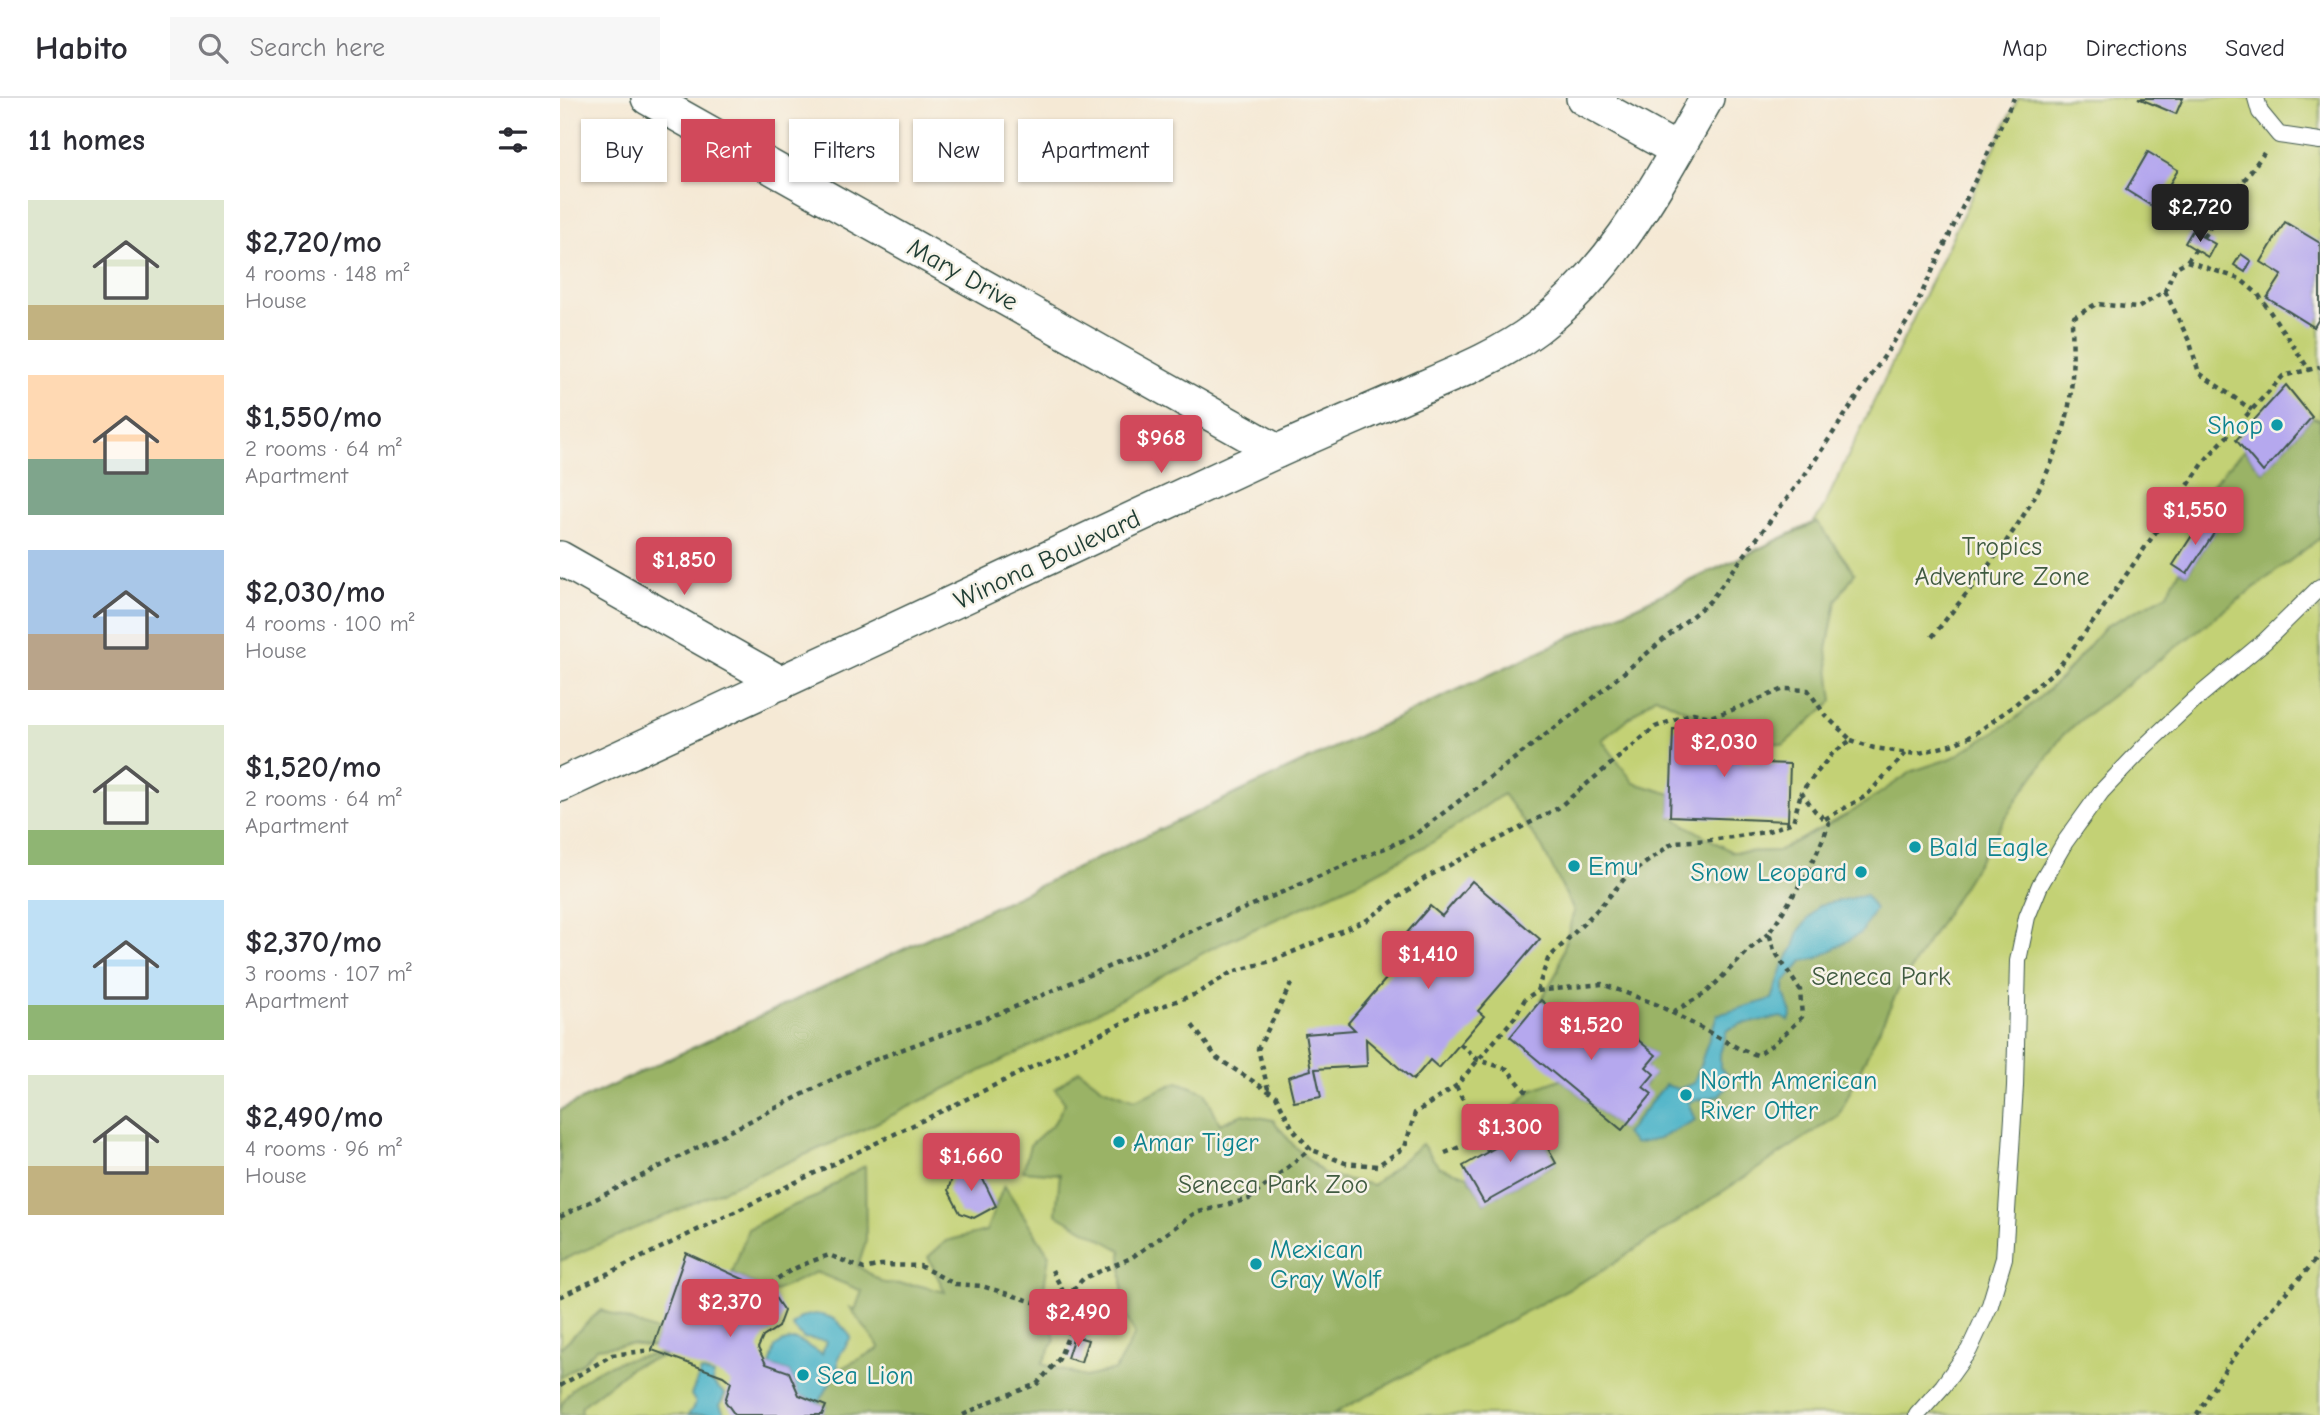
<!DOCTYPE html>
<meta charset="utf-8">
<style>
:root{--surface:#fff;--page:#f7f7f7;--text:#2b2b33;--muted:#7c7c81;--line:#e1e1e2;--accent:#d1495b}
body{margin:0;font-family:"Comic Neue",sans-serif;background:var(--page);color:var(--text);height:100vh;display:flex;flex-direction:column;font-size:26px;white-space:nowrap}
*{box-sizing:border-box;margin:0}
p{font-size:23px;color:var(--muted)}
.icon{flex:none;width:38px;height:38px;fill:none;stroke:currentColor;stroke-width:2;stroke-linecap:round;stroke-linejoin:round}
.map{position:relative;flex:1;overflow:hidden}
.side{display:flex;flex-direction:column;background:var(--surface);width:560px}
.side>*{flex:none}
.banner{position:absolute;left:21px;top:21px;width:665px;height:63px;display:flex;gap:14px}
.price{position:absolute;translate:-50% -60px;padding:0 16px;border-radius:7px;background:var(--accent);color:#fff;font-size:23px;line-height:46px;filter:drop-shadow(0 2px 4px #0008)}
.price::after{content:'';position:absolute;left:50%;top:42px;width:21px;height:16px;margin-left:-10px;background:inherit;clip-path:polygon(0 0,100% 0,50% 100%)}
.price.current{background:#222;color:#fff}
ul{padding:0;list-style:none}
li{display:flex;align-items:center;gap:21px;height:175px;padding:0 28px}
li span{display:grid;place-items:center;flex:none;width:196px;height:140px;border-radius:0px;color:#555}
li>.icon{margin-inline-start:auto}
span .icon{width:84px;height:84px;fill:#fffc;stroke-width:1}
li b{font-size:30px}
h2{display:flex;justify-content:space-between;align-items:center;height:84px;padding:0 28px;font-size:30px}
.pill{padding:0 24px;border-radius:0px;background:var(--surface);box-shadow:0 2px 5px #0004;font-size:24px;line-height:63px}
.pill.current{background:var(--accent);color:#fff}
header{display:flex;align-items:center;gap:42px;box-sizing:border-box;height:98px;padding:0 35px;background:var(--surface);border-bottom:2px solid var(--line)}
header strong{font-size:33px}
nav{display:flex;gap:38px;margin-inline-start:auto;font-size:24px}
.search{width:490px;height:63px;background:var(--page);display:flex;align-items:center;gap:18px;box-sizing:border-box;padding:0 24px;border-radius:0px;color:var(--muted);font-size:26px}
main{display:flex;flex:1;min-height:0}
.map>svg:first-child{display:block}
.green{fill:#c3d174;stroke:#718754;stroke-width:2}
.forest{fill:#9ab366;stroke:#5c784d;stroke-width:2}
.water{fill:#4ab2c8;stroke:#34787e;stroke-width:2}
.building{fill:#b5a8ee}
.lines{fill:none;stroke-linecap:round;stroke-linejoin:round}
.lane-casing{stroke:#3f574c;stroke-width:18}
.street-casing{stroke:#3f574c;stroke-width:36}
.path{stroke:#3f574c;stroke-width:4.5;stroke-dasharray:5 5;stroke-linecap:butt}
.lane{stroke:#fff;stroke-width:16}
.street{stroke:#fff;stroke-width:33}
.culture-dot{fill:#0f9aa8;stroke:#f7f3e8;stroke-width:2.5}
.labels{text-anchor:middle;stroke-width:5;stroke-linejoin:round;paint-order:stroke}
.street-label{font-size:26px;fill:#1f3d34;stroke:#f7f3e8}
.culture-label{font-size:26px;fill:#0d838f;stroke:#f7f3e8;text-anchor:start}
.park-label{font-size:26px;fill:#405b41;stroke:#f7f3e8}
</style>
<header>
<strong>Habito</strong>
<div class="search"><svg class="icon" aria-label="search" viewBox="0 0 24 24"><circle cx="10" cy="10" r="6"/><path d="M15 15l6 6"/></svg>Search here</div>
<nav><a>Map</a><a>Directions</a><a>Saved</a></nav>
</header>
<main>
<section class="side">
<h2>11 homes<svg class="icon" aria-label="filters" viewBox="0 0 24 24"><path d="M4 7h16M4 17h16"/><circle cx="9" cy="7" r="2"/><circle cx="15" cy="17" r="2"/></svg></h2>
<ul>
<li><span style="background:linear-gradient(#dfe7d0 75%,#c2b280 0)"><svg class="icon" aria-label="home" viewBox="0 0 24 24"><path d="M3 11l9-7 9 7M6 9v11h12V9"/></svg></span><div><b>$2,720/mo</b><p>4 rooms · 148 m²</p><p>House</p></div></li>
<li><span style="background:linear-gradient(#ffd9b3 60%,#7fa58c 0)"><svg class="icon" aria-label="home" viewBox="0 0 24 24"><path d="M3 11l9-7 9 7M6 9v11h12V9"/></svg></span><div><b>$1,550/mo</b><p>2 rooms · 64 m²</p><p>Apartment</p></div></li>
<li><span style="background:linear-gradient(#a9c7e8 60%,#b9a48a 0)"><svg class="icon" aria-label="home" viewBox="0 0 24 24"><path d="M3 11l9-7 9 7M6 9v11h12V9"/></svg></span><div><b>$2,030/mo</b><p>4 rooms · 100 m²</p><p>House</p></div></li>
<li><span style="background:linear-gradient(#dfe7d0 75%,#8fb573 0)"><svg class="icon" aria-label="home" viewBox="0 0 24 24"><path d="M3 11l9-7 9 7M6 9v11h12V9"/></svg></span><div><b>$1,520/mo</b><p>2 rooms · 64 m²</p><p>Apartment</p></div></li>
<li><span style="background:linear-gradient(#bfe0f5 75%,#8fb573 0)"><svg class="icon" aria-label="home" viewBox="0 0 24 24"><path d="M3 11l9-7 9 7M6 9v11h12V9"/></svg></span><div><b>$2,370/mo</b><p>3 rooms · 107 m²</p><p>Apartment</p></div></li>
<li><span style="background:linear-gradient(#dfe7d0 65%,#c2b280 0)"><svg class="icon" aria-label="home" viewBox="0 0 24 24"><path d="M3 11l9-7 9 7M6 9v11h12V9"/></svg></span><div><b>$2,490/mo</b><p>4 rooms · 96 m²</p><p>House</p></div></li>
</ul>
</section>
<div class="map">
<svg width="1760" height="1317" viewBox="0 0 1760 1317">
<rect width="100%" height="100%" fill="#f7f3e8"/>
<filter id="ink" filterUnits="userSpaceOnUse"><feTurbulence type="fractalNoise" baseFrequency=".0143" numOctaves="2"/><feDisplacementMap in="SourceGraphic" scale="14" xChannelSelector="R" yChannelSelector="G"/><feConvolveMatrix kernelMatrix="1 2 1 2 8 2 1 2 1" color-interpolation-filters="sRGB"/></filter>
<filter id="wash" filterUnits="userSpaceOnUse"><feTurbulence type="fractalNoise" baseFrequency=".00686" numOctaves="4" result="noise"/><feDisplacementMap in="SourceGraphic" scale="28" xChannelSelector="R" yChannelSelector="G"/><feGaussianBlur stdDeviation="1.57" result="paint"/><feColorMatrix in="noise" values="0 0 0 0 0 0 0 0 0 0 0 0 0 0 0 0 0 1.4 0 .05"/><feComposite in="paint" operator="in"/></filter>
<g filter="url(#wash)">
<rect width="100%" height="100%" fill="#f5e9d5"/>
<path class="green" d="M1458,0h302v1317h-1760v-305l1253,-587 9,-12z"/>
<g class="forest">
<path d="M1752,319l8,3v118l-235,178 -22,19 -45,63 -103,165 -19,31 -57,121 -237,156 -271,144h-509l4,-9 -7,-3 17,-32 44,-23 -30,-40 5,2 7,-19 -46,-19 -47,22 -10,-2 -3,-7 -24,-11 16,-45 42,-22 28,-11 26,-19 21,-11 1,76 -8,24 26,17 33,2 28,7 -17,-35 18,-16 40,-10 18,-46 45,70 -5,33 11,52 -13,24 43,13 30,-7 20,-36 -12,-23 -2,-61 -65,-36 4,-40 -37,-3 7,-26 24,-22 11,-20 -10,-14 24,-19 24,18 32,12 43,-18 27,10 15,32 23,-10 30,6 21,26 31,29 48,10 49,-41 17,23 29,9 16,27 72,-40 -21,-37 -28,15 -10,-17 36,-35 28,-10 61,51 21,-43 10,-12 -7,-8 9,-12 -44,-38 -21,24 -49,-41 17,-30 16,-59 -32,-64 -39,-53 -70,48 -77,41 -142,64 -140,78 -212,105 -302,131v-151l1257,-588 38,51 -19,28 -9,49 6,51 -50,44 -56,-14 -71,-35 -54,44 32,43 37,11 -1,22 62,36 46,-1 72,-38 63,-42 39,-13 63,-39 46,-41 45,-52 60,-31 14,-25 7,4 29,-44 -14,-10 -11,-13 53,-57 19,22z"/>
<path d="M41,1212l58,22 -5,15 -24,-3 -33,4 -15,15 -22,15v-30z"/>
<path d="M101,1256l6,1 -34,11 -51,40 -1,9h-21c0,-26 36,-45 58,-53 13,-5 29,-6 43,-8z"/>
</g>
<g class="water">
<path d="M1306,797l9,14 -14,24 -43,25 -15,3 -19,22v11l8,19 -3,8 -7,-4 -41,7 -14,6 -7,24v14l14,12 -16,16 -30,6 7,18 -36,19 -24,5 -10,-10 40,-49 14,4 15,-6 23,-68 55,-16 12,-35 10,-17 5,-16 20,-26z"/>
<path d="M255,1216c20,2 24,8 36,23l-13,21v11l-19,34 -20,-8 -10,-23 -19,-7 5,-18c21,-15 28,-3 47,7l4,-13 -23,-3 -11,-12 9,-9z"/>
<path d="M141,1273l13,4 -2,7 13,12 -5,11 5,10h-37l8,-12 -5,-8z"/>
</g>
<g id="blocks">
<g class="building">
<path d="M1578,0h45l-7,16z"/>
<path d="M1588,54l30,18 -23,38 -29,-18z"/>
<path d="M1725,124l35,21v74l-6,10 -47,-29 15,-23 -21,-13z"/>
<path d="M1632,133l23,13 -7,13 -23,-14z"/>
<path d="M1681,156l10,7 -6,11 -11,-7z"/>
<path d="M1726,287l26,32 -49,55 -27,-32z"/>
<path d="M1642,422l14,10 -29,44 -14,-9z"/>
<path d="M1113,631l68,2 -1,31 50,2 -2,57 -118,-5z"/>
<path d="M912,783l68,58 -62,72 6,5 -45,52 -9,-8 -17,20 -47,-41 1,27 -52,3 6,28 -27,5 -6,-25 23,-7 -6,-36 50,-4 -7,-7 50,-58 -11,-9 43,-50 12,10z"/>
<path d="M981,902l49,41 21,-24 45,38 -10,12 8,7 -11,13 9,7 -30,36 -112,-93z"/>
<path d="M975,1027l21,38 -72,40 -21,-37z"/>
<path d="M416,1067l20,41 -22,12 -14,-5 -12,-23 5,-15z"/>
<path d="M126,1155l70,32 3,7 15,4 10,15 -6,16 -15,10 -5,11 8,16 23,8 10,23 27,11 -4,9h-87l-10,-14 6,-19 -8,-6 -71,-26z"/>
<path d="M535,1206l22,2 -2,19 -21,-2z"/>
<path d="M514,1238l14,4 -7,22 -14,-4z"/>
</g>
</g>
</g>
<g filter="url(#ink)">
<use href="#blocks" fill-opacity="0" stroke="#3f574c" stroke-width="2"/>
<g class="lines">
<g class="lane-casing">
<g id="lane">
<path d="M1696,0l4,14 19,23 41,6"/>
<path d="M1357,1317l26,-29 26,-36 21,-45 14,-47 11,-172 3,-125 9,-44 13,-32 25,-43 36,-50 43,-45 49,-46 72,-60 55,-54"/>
</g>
</g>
<g class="street-casing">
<g id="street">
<path d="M88,0l629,353"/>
<path d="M1023,0l94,52"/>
<path d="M0,460l221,125"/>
<path d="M0,687c233,-108 465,-216 698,-325 52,-24 105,-46 157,-69 42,-18 85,-35 122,-63 79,-61 121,-145 170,-230"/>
</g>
</g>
<g class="path">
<path d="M1643,139l61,-84"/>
<path d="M1627,163l53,18 18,15 52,77"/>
<path d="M1605,193l25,52 9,30 53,37"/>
<path d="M1372,539c51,-65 108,-128 132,-209 10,-35 9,-72 8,-107l2,-4 22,-13 42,4 27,-17 10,-23 12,-7 9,-12"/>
<path d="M1291,642l23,8 42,6 38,-10 21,-10 37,-27 46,-39 41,-54 108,-156 76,-82 37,-9"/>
<path d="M1265,721l41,-23 40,-43"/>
<path d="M977,893l11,-32 53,-53 24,-28 49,-36 37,-2 55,-8 27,-10 8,-29"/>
<path d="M1113,914l33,-19 44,-44 19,-16"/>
<path d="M900,946l18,16 29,9 21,25"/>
<path d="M896,988l32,65"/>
<path d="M708,991l-10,-40 35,-69"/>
<path d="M885,1055l37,-15"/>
<path d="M0,1119l301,-152 149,-56 403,-173 173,-132 124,-103 99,-132 102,-153 103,-218"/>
<path d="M492,1172l14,27 18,-19 47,-20 64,-45 54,-14 61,-50 -17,-20 -17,-33 -59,-38 -25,-33"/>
<path d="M204,1195c12,-20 43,-30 65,-38l35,14 17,-4 39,1 35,18 27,2 65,20 19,-9 6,30 -13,32 -22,25 -48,18 -26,13"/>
<path d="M0,1199l583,-284 53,-19 36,-22 42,-12 93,-40 58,-42 133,-70 97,-81 38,-14 17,4 22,-7 52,-21 24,1 17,25 26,25 -19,14 -31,38 14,19 14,12c-14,40 -37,75 -60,110l5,17 26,40 2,27 -27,26 -18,12 -19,-7 -80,-43 -56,-21 -65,7 -12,8 -10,18 -59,69 -41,27 -10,34 -28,19 -32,-3 -35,-14"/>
<path d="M0,1288l52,-31 40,-5"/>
<path d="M1637,1317c23,-41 51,-79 81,-114 15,-17 31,-30 42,-49"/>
</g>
<use href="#lane" class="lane"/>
<use href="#street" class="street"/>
</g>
</g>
<g class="culture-dot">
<circle cx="1717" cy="327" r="7"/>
<circle cx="1355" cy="749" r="7"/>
<circle cx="1014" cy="768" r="7"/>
<circle cx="1301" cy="774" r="7"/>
<circle cx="1126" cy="997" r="7"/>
<circle cx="559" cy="1044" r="7"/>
<circle cx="696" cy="1166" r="7"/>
<circle cx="243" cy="1277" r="7"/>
</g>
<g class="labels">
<g class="street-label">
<text transform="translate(403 176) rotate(29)" y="9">Mary Drive</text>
<text transform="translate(487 461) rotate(-25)" y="9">Winona Boulevard</text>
</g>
<g class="culture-label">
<text x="1703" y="336" text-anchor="end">Shop</text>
<text x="1369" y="758">Bald Eagle</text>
<text x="1028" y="777">Emu</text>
<text x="1287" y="783" text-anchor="end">Snow Leopard</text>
<text x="1140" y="991">North American<tspan x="1140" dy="30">River Otter</tspan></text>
<text x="573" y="1053">Amar Tiger</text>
<text x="710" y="1160">Mexican<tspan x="710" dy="30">Gray Wolf</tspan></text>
<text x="257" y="1286">Sea Lion</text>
</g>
<g class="park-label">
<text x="1442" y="457">Tropics<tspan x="1442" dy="30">Adventure Zone</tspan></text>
<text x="1321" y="887">Seneca Park</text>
<text x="713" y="1095">Seneca Park Zoo</text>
</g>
</g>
</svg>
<b class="price current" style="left:1640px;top:146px">$2,720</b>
<b class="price" style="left:601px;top:377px">$968</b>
<b class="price" style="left:1635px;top:449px">$1,550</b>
<b class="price" style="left:124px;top:499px">$1,850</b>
<b class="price" style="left:1164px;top:681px">$2,030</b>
<b class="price" style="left:868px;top:893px">$1,410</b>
<b class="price" style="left:1031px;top:964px">$1,520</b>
<b class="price" style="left:950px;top:1066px">$1,300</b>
<b class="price" style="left:411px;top:1095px">$1,660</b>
<b class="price" style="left:170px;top:1241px">$2,370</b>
<b class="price" style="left:518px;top:1251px">$2,490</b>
<div class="banner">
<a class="pill">Buy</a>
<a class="pill current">Rent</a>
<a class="pill">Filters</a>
<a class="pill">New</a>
<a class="pill">Apartment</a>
</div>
</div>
</main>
